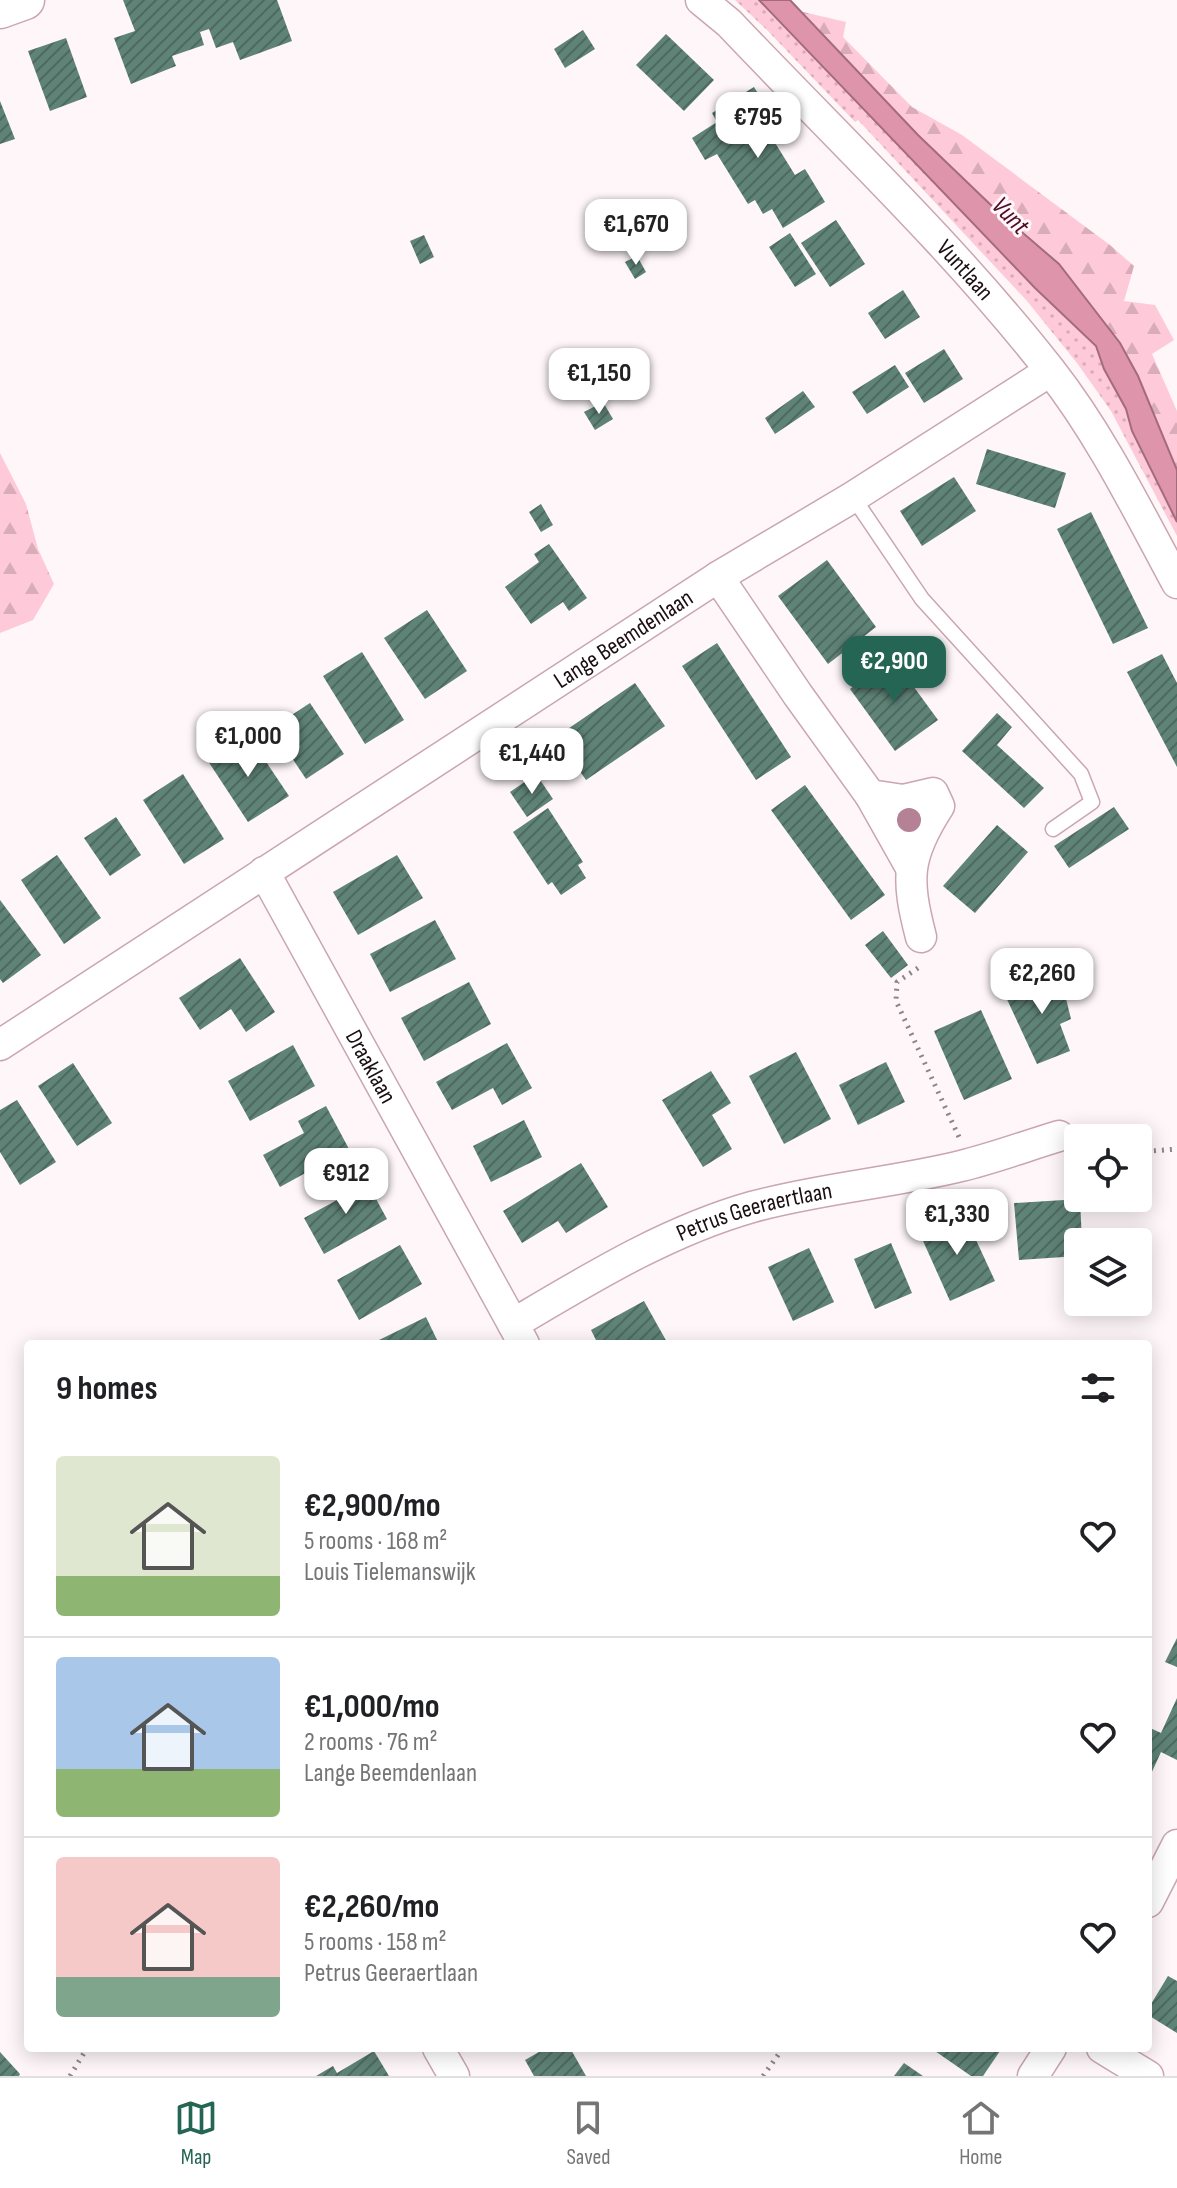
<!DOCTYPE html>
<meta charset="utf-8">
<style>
:root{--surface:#fff;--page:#f2f2f2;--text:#202124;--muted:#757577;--line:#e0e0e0;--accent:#256554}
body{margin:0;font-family:"Sofia Sans Condensed",sans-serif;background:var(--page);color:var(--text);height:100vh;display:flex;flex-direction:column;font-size:30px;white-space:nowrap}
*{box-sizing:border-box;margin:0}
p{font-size:26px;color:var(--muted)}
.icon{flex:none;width:44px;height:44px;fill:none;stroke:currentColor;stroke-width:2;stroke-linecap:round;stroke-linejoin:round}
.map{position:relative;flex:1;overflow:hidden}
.side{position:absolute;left:24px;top:1340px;width:1128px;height:712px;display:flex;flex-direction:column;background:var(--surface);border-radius:8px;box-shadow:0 4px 20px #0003}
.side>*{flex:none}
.buttons{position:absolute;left:1064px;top:1124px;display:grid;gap:16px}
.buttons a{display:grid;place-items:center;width:88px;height:88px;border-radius:8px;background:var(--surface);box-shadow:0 4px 20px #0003;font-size:40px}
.price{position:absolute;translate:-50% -68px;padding:0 18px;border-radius:16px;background:#fff;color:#222;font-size:26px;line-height:52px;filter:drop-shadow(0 2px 4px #0008)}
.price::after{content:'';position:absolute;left:50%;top:48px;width:24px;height:18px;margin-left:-12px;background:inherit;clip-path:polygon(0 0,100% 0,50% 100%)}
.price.on{background:var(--accent);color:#fff}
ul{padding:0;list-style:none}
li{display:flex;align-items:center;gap:24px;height:200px;padding:0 32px}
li+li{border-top:2px solid var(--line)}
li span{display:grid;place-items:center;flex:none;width:224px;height:160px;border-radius:8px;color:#555}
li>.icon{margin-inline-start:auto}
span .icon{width:96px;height:96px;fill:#fffc;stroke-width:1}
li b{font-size:34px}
h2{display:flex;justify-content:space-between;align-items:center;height:96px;padding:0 32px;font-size:34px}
.tabs{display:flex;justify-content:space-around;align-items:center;height:112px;border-top:2px solid var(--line);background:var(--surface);font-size:22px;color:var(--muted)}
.tabs a{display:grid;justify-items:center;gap:4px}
.tabs .on{color:var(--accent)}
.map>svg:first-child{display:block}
.grass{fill:url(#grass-dots)}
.forest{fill:url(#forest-firs)}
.water{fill:#de94ab;stroke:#a36c7d;stroke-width:2}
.building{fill:url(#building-hatch)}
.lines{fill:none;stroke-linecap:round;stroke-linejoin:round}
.service-casing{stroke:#caa6b0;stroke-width:17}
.minor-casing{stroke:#caa6b0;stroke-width:33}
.tertiary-casing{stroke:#caa6b0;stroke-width:41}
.path{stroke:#8f8587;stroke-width:5;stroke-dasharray:2 6;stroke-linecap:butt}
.service{stroke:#fff;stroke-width:14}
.minor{stroke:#fff;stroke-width:30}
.tertiary{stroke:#fff;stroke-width:38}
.tree{fill:#b48195}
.labels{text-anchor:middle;stroke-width:6;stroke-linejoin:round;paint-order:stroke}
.street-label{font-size:24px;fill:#1a0e11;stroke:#fef6f8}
.water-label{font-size:26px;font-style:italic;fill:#4d0c28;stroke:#fef6f8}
</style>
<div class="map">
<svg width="1177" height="2076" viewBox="0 0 1177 2076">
<defs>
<pattern id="grass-dots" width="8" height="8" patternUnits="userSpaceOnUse" patternTransform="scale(2)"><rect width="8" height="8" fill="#fecad9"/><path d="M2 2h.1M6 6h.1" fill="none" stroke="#d9acb9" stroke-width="1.8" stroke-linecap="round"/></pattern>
<pattern id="forest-firs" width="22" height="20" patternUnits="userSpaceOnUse" patternTransform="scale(2)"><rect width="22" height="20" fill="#fecad9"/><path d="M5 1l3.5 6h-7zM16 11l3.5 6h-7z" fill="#d9acb9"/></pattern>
<pattern id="building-hatch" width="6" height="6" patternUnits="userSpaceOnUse" patternTransform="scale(2)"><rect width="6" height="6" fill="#5f8377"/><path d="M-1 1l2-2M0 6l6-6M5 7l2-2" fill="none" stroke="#4e6a60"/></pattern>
</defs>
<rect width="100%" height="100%" fill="#fef6f8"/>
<path class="grass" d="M735,0h24l276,288 61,58 8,23 22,40 6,22 45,91v14l-66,-125 -34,-48 -50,-62 -169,-181 -3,2 -87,-91z"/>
<g class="forest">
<path d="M799,11l47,11 -3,15 69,70 50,28 148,110 24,21 -10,35 31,4 19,35 -22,14 25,57v59l-39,-94 -18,-33 -61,-79 -65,-56 -76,-73z"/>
<path d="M0,453l26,51 12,45 16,35 -21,36 -33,13z"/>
</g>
<path class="water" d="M759,0h31l128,135 76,73 65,56 61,79 18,33 39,94v52l-45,-91 -6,-22 -22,-40 -8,-23 -61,-58z"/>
<g class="building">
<path d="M123,0h154l15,41 -52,19 -7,-18 -17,6 -7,-19 -9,3 4,13 -32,11 4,10 -45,18 -17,-46 21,-7z"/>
<path d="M583,30l12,19 -30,19 -11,-19z"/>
<path d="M666,34l48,46 -30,31 -48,-46z"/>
<path d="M66,38l21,59 -37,14 -22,-60z"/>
<path d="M754,87l20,32 -10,6 31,50 10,-6 20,33 -42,26 -11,-19 -9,5 -8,-14 -7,4 -31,-50 -12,6 -13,-22 25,-16 -5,-9z"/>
<path d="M0,101l15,38 -15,5z"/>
<path d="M836,220l29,44 -35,23 -29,-44z"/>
<path d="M616,222l11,16 -12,8 -10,-17z"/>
<path d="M790,233l26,41 -21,13 -26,-40z"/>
<path d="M424,235l10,22 -14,7 -10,-23z"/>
<path d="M637,256l9,16 -11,7 -10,-17z"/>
<path d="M903,290l17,27 -35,22 -17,-26z"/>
<path d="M944,349l19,30 -39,24 -19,-30z"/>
<path d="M895,365l14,22 -42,27 -15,-22z"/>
<path d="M803,391l12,16 -40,27 -10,-16z"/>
<path d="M603,402l10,17 -18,11 -11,-18z"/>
<path d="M987,449l79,24 -11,35 -79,-24z"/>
<path d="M954,477l22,34 -54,35 -22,-35z"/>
<path d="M541,504l12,21 -12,7 -12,-20z"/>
<path d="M1091,512l57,116 -35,16 -56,-115z"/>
<path d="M549,544l38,54 -18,13 -6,-9 -32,22 -26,-37 34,-25 -5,-8z"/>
<path d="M827,560l49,67 -48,37 -50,-68z"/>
<path d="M427,610l40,61 -42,28 -41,-61z"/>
<path d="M717,643l74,114 -35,23 -74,-114z"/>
<path d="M362,652l42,68 -39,24 -42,-68z"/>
<path d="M1162,654l15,29v84l-50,-95z"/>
<path d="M892,657l46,63 -43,31 -45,-62z"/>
<path d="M635,683l30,43 -79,54 -30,-43z"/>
<path d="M310,703l34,51 -38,25 -34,-51z"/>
<path d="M997,713l15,14 -15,18 47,43 -20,20 -62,-57z"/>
<path d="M248,735l41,61 -41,26 -40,-61z"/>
<path d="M183,774l41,65 -40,25 -41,-64z"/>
<path d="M536,774l17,25 -26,18 -17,-25z"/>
<path d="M805,785l80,110 -34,25 -80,-110z"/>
<path d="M1114,807l15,22 -60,39 -15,-22z"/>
<path d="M548,808l35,54 -5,3 8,13 -25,17 -9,-13 -4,3 -35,-53z"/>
<path d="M116,817l25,38 -31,21 -26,-38z"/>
<path d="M997,825l31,27 -53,61 -32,-27z"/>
<path d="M57,855l44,63 -37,26 -43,-64z"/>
<path d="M397,855l26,43 -65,37 -25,-43z"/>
<path d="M0,900l41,55 -38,28 -3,-4z"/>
<path d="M435,920l21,39 -66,33 -20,-38z"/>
<path d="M883,931l25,34 -17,13 -26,-33z"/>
<path d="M240,958l35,54 -29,20 -15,-23 -31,21 -21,-32z"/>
<path d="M1059,970l12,49 -11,5 10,27 -33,13 -32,-69z"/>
<path d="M469,982l22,42 -67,37 -23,-43z"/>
<path d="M981,1010l31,69 -48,21 -30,-69z"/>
<path d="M507,1043l25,45 -30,17 -9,-17 -41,22 -16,-28z"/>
<path d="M293,1045l22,41 -65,35 -22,-40z"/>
<path d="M796,1052l35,67 -47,25 -35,-68z"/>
<path d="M886,1062l19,40 -47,23 -19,-40z"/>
<path d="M73,1063l39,60 -35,23 -39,-60z"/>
<path d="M711,1071l20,32 -19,12 20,34 -29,18 -41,-67z"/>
<path d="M17,1100l39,62 -36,23 -20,-33v-42z"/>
<path d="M326,1106l23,43 -69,38 -17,-32 41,-22 -6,-12z"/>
<path d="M524,1120l18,37 -51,25 -18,-36z"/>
<path d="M581,1163l27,44 -42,26 -8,-12 -36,22 -19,-32z"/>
<path d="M364,1177l23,42 -63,35 -20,-36 35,-19 -4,-7z"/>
<path d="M1080,1199l2,43h-4v14l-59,4 -5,-57z"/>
<path d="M963,1212l32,69 -45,20 -31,-69z"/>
<path d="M891,1243l21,50 -37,16 -21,-50z"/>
<path d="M400,1245l22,39 -63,36 -22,-40z"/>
<path d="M809,1248l25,54 -41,19 -25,-54z"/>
<path d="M644,1301l24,43h-70l-7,-14z"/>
<path d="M426,1317l13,27h-59l-1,-4z"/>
<path d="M1177,1638v29l-12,-5z"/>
<path d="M1177,1698v62l-16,-8 -10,22 -3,-1v-46l13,6z"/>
<path d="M1168,1976l9,5v52l-29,-18v-6z"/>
<path d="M546,2048h24l16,28h-52l-9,-16z"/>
<path d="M937,2048h65l-19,28h-12l-36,-25z"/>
<path d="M374,2051l15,25h-73l17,-10 4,7z"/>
<path d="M0,2052l20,22 -1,2h-19z"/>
<path d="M904,2063l19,13h-29z"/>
</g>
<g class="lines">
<g class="service-casing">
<path id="service" d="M853,497l69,102 159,175 11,28 -39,27"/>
</g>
<g class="minor-casing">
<g id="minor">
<path id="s1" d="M701,0l28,23c108,114 224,223 321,347 51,65 88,141 127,213"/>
<path d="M718,577l80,118 72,100 33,5 30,-7 6,13c-33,51 -33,73 -18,131"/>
<path d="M870,795l40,71"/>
<path id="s2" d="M264,872l260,472"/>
<path id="s3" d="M0,1045l718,-468 135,-80 197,-126"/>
<path id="s4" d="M513,1324c76,-45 154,-93 239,-117 69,-19 140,-24 209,-41 33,-8 65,-20 98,-30"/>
<path d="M1148,1902l29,-57"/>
<path d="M438,2048l16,28"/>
<path d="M1102,2048l46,28"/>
<path d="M1033,2076l18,-28"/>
</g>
</g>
<g class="tertiary-casing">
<path id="tertiary" d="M0,9l25,-9"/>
</g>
<g class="path">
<path d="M918,968l-21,14 -1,19 63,136"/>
<path d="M1138,1152l39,-3"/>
<path d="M70,2076l17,-28"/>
<path d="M763,2076l20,-28"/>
</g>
<use href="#service" class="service"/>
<use href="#minor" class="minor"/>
<use href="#tertiary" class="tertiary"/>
</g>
<circle class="tree" cx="909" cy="820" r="12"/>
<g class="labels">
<g class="street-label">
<text dy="8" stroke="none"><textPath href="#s1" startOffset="378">Vuntlaan</textPath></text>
<text dy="8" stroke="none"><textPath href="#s3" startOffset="744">Lange Beemdenlaan</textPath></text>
<text dy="8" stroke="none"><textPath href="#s2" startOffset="222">Draaklaan</textPath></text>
<text dy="8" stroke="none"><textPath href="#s4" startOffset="268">Petrus Geeraertlaan</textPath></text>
</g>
<g class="water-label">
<text transform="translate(1011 215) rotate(46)" y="9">Vunt</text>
</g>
</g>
</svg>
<div class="buttons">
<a><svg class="icon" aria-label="locate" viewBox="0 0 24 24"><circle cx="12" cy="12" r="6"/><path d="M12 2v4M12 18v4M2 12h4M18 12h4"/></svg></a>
<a><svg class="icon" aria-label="layers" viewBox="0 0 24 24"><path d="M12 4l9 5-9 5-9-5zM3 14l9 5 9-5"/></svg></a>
</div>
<b class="price" style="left:758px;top:160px">€795</b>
<b class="price" style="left:636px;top:267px">€1,670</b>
<b class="price" style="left:599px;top:416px">€1,150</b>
<b class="price on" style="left:894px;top:704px">€2,900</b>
<b class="price" style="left:248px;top:779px">€1,000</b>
<b class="price" style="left:532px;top:796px">€1,440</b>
<b class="price" style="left:1042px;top:1016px">€2,260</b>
<b class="price" style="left:346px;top:1216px">€912</b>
<b class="price" style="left:957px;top:1257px">€1,330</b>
<section class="side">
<h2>9 homes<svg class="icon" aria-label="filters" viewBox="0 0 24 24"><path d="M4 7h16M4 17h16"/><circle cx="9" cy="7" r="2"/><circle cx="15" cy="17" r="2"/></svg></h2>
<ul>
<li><span style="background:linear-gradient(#dfe7d0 75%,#8fb573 0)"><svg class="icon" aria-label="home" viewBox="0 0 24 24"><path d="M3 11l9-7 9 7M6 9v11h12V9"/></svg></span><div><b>€2,900/mo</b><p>5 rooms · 168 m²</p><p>Louis Tielemanswijk</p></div><svg class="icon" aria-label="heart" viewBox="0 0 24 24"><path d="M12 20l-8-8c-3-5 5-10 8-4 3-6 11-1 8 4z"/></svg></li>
<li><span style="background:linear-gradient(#a9c7e8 70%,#8fb573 0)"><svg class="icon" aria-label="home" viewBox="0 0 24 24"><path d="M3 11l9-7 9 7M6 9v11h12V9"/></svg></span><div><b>€1,000/mo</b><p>2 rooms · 76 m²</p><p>Lange Beemdenlaan</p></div><svg class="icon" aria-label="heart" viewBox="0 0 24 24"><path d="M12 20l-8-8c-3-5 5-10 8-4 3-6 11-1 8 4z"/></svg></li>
<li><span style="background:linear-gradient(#f6c9c9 75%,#7fa58c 0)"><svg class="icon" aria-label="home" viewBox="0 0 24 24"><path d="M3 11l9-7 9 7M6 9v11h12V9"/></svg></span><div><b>€2,260/mo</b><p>5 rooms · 158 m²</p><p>Petrus Geeraertlaan</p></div><svg class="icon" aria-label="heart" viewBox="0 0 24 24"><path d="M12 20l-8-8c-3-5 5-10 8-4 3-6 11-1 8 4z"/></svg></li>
</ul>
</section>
</div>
<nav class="tabs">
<a class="on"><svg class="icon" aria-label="map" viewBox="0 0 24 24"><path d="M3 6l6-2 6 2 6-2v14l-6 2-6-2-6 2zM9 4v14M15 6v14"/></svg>Map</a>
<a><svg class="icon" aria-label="saved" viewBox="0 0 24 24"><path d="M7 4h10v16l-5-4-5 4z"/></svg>Saved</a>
<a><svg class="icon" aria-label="home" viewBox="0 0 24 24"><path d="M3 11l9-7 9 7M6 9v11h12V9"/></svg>Home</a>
</nav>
